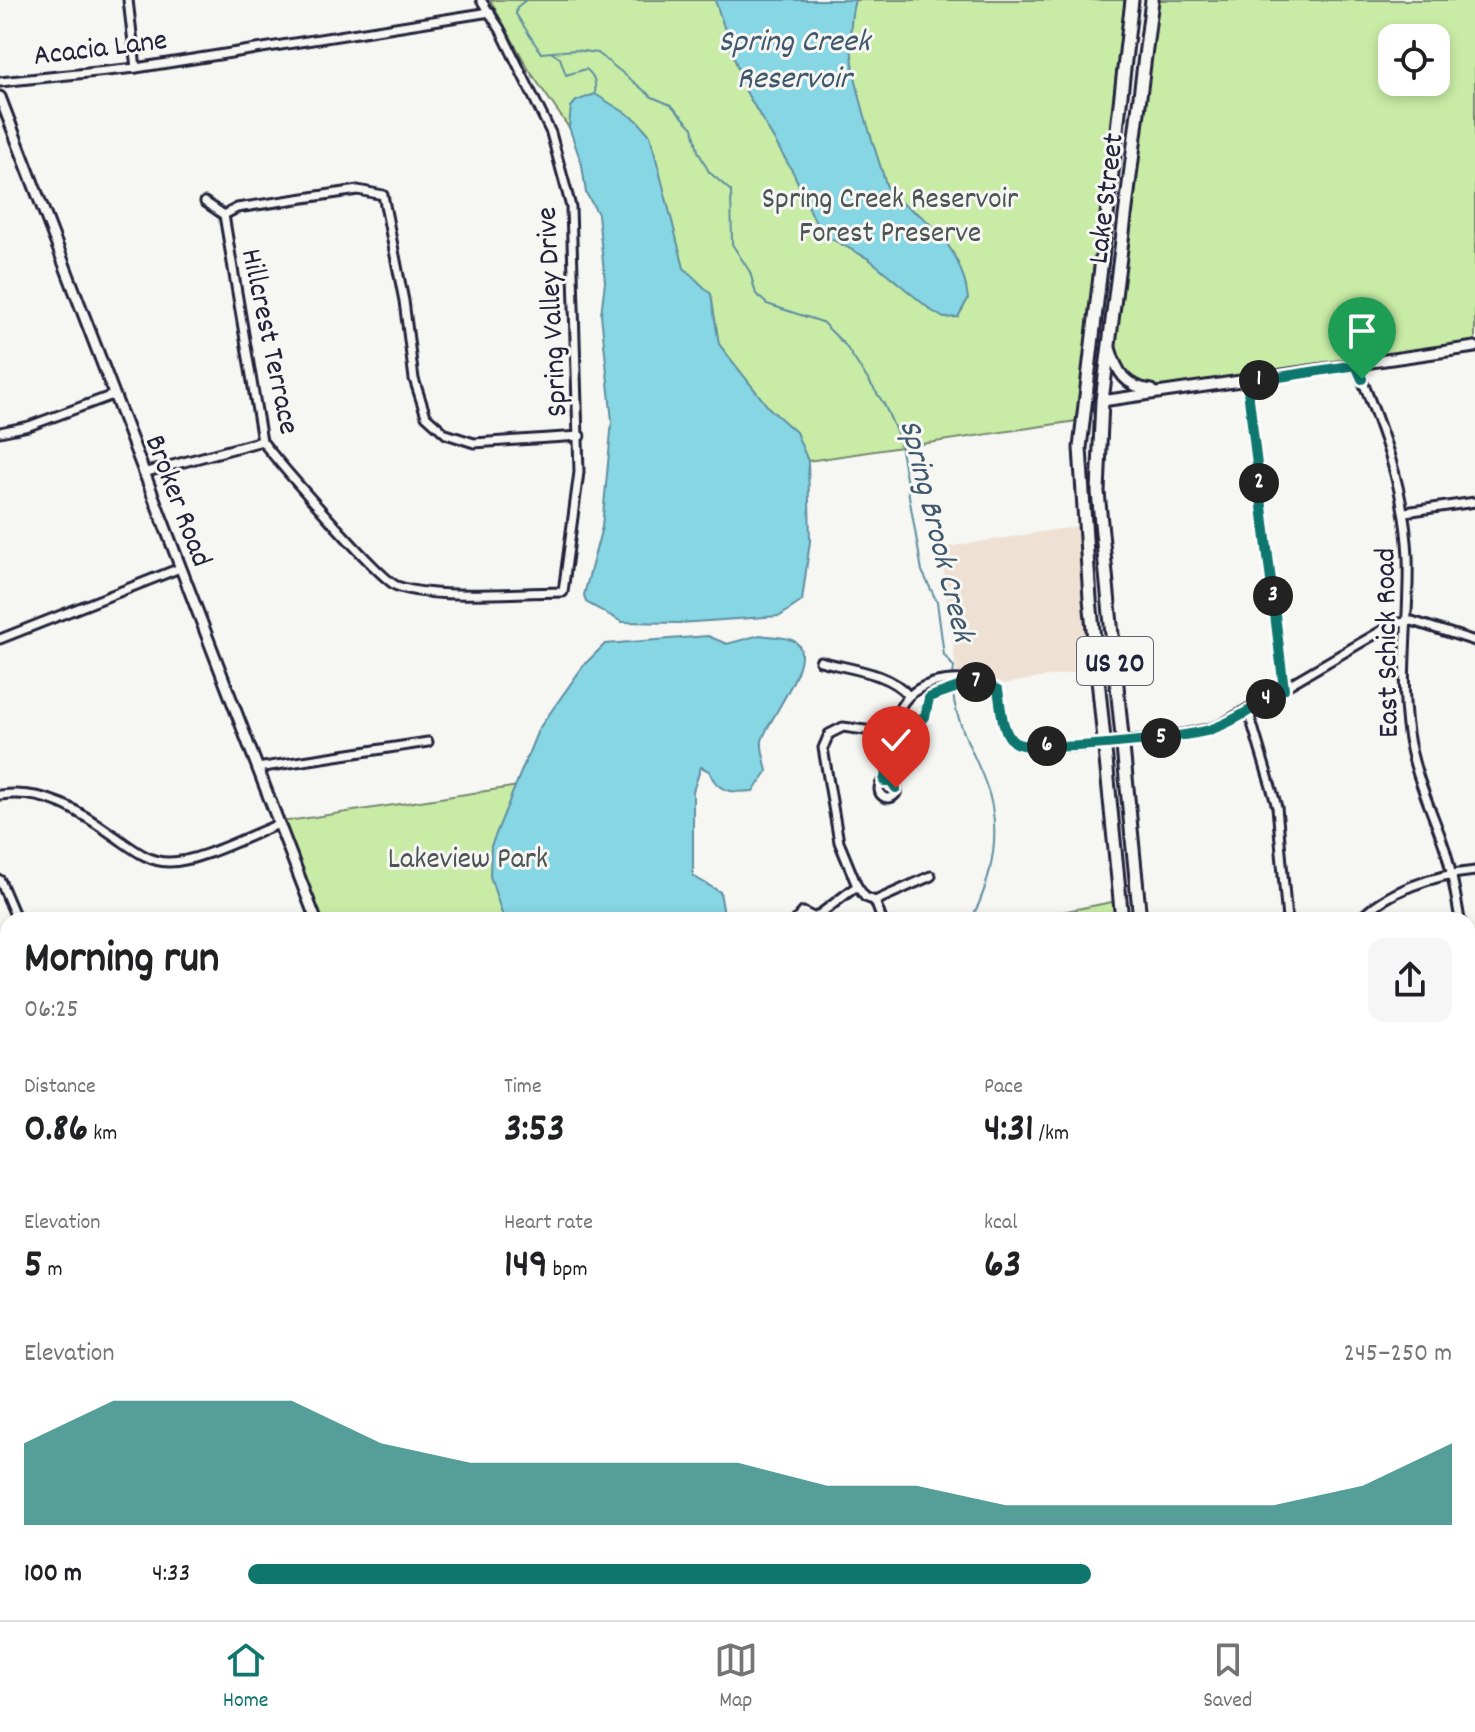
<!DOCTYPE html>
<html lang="en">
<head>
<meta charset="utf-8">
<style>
  :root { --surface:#fff; --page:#f6f6f6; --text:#202124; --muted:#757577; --line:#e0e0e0; --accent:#0f766e }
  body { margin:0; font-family:Dekko,sans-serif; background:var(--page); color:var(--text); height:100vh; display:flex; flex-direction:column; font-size:30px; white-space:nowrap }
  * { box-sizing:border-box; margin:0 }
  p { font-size:26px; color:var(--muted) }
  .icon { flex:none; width:44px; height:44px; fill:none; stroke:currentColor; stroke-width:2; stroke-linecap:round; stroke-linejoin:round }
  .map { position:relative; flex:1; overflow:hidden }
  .panel { position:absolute; left:0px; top:912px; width:1476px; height:708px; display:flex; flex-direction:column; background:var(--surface); border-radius:24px 24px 0 0; box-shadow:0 4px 12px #0003 }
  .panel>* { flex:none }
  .fabs { position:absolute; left:1378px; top:24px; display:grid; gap:16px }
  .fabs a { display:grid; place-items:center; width:72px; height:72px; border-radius:16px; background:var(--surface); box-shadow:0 4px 12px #0003; font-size:40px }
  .pin { position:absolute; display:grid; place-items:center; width:68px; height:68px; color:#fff; margin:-82px -34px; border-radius:50% 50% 50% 0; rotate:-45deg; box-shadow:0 0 8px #0007 }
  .pin .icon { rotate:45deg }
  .km { position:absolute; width:40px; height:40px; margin:-20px; border-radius:50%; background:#222; color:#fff; font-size:22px; line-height:40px; text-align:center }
  .round { display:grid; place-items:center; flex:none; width:84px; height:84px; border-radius:16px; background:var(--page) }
  .overview { display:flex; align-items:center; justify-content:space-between; height:136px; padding:0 24px }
  h1 { font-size:44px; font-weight:700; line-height:60px }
  .metrics { display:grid; grid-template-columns:repeat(3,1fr); gap:12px; height:136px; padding:8px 24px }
  .metrics div { display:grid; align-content:center }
  .metrics b { font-size:40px; font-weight:700 }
  .metrics small { font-size:22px; font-weight:400 }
  .metrics p { font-size:22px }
  .chart { height:224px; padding:16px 24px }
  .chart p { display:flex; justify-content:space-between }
  .chart svg { width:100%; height:144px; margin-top:8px; fill:var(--accent); opacity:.7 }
  ul { padding:0 24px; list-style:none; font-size:26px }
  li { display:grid; grid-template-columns:128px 96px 1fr; align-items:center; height:60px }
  li i { height:20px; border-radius:10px; background:var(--accent) }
  .tabs { display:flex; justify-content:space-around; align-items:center; height:112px; border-top:2px solid var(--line); background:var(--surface); font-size:22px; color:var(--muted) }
  .tabs a { display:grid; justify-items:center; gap:4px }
  .tabs .on { color:var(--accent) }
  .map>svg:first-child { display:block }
  .built { fill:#eee1d4 }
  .green { fill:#c8eca5; stroke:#758770; stroke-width:2; fill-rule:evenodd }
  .water { fill:#87d6e4; stroke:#5f8ea0; stroke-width:2 }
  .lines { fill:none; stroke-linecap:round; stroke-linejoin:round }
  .stream { stroke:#5f8ea0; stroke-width:2 }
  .minor-casing { stroke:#22223b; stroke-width:13 }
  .tertiary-casing { stroke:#22223b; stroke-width:15 }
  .primary-casing { stroke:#22223b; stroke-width:17 }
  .minor { stroke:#f6f6f2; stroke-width:7 }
  .tertiary { stroke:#f6f6f2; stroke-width:9 }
  .primary { stroke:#f6f6f2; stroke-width:11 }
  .route-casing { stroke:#fff; stroke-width:16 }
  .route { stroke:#0f766e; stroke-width:10 }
  .labels { text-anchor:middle; stroke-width:6; stroke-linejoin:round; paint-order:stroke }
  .shield { fill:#f6f6f2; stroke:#626272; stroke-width:2 }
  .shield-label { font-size:28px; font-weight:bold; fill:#22223b }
  .street-label { font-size:30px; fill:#22223b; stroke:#f6f6f2 }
  .park-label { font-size:30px; fill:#4c5456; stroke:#f6f6f2 }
  .water-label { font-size:32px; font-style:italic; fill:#40586e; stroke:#f6f6f2 }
</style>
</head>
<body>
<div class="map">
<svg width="1475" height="1620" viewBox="0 0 1475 1620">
  <rect width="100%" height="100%" fill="#f6f6f2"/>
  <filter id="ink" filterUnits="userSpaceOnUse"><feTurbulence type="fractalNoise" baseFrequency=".0125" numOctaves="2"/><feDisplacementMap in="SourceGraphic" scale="16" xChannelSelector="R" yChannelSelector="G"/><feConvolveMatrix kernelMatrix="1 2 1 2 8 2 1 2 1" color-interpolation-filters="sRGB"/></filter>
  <g filter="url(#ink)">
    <g class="built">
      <polygon points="1080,526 1094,669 986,687 975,685 959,693 941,548"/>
      <polygon points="1475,1286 1475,1418 1468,1419 1468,1287"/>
      <polygon points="1185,1612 1440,1612 1441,1620 1186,1620"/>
    </g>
    <g class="green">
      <polygon points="490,0 1131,0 1083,420 808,461 757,399 529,70"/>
      <path d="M1154,0H1475V344C1388,357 1301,373 1213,382C1190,384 1163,391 1140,384C1123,379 1118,362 1113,346ZM1392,38H1436V82H1392Z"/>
      <polygon points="525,785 546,920 319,920 281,822"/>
      <polygon points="1117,901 1118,920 1040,920 1041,916"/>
      <polygon points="8,1491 8,1612 1166,1612 1166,1620 0,1620 0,1495"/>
    </g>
    <g class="water">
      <path d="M715,0H855C839,54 871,134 887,187C896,202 907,206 921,216C946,234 965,268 968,299L958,317L944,318L932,311L869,259L828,237L818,228L794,174L745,90Z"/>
      <polygon points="595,94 637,120 650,135 684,268 711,294 719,344 769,408 796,432 808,461 810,541 802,601 780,616 679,623 622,622 586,602 584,595 602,527 612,421 601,314 605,282 598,214 586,193 582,165 569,127 571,107 576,101"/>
      <path d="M760,635C770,637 783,636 792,640C823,652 765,723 762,741C761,751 766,763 767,772L753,791C731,793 718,793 709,771L701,767L693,791V876L720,892L725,920H504L490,876L491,846L538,730L584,665L605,644L708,636L727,644Z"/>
      <path d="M8,1566V1612H180L192,1620H8C5,1603 0,1581 8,1566Z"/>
      <polygon points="358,1612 548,1612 544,1620 358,1620"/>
      <polygon points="1213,1612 1254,1612 1254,1620 1214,1620"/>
    </g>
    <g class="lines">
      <g class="stream">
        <polyline points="526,0 517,7 516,14 541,53 575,50 598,53 652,97 671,105 693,128 698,151 709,172 731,191 732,244 750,272 756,294 767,304 822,322 845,345 884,404 899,438 922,571 937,602 944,655 954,667 953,676"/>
        <path d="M552,53L560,58L566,75L586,69C595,76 596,83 595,94"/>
        <path d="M953,694C957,725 974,753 985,782C1003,827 993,879 971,920"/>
        <polyline points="1126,1612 1126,1620"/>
      </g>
      <g class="minor-casing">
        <g id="minor">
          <polyline points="128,0 136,68"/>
          <polyline points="0,82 136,68 490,12"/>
          <polyline points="205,202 224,215"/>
          <path d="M224,215L262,441C279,463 379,579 397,586C435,600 520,592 563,592L579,472L571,207L551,133L500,29L481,0"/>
          <polyline points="224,215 237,208 358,190 383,195 404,301 414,379 426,416 446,434 474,443 580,436"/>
          <path d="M1356,365C1382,428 1405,488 1408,557C1410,616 1399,674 1408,733C1414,775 1432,810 1445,849C1452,872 1456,896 1460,920"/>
          <polyline points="1247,382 1284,689"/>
          <polyline points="0,432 29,426 113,395"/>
          <polyline points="143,473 262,441"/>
          <polyline points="1405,512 1475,502"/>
          <polyline points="0,639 180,568"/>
          <path d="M820,661C848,669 889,672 908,695"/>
          <polyline points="1248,710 1277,807 1287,920"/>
          <polyline points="901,718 910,722 925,717 929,698 973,682"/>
          <polyline points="257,768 428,742"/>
          <circle cx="888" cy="789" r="9"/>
          <path d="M884,781L901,706C920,675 970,674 998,690C1001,704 1001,732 1014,742C1033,757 1194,736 1220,725L1393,624L1412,621L1475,641"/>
          <path d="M0,795C50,788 84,815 123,842C137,852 151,862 168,862C197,863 250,835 279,824"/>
          <polyline points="0,880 17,920"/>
          <polyline points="857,886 865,897 875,901 931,876"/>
          <polyline points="875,901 882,920"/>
          <polyline points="796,920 803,912 813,917"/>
          <polyline points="812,920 857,886 839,842 823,748 829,734 843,727 894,734"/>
          <path d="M1359,920C1387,890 1435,875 1475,871"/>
          <polyline points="1468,961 1475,998"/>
          <polyline points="1468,1053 1475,1052"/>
          <polyline points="0,1099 8,1094"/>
          <polyline points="1468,1204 1475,1203"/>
          <polyline points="1468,1488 1475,1492"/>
          <polyline points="1468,1537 1475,1535"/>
        </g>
      </g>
      <g class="tertiary-casing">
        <g id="tertiary">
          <polyline points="0,97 316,920"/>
          <path d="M1110,348C1117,372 1125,387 1152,390"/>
          <polyline points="1102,401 1475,347"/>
          <polyline points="0,1319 8,1318"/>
          <polyline points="1468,1419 1475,1418"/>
          <polyline points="1468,1430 1475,1429"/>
        </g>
      </g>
      <g class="primary-casing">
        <g id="primary">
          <polyline points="1122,920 1090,599 1080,448 1132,0"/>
          <polyline points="1140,920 1098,492 1102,401 1152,0"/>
          <polyline points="1166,1612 1167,1620"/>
          <polyline points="1182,1612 1183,1620"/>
        </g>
      </g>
      <use href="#minor" class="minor"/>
      <use href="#tertiary" class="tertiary"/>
      <use href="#primary" class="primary"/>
    </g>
  </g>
  <g class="lines" filter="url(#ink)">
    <g class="route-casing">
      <path id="route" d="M896,788L891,781H884L901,718L910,722L925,717L929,698C934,695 974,681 979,681C985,682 992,687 998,690C1001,704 1001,732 1014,742C1030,755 1184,738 1209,730C1235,722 1260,703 1284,689L1247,382L1356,365L1362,379"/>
    </g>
    <use href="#route" class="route"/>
  </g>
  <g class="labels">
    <rect class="shield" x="1077" y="637" width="76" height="48" rx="6"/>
    <g class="shield-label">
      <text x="1115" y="671">US 20</text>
    </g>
    <g class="street-label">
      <text transform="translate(100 46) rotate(-7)" y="10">Acacia Lane</text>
      <text transform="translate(1104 198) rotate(-83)" y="10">Lake Street</text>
      <text transform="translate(550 312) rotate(-93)" y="10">Spring Valley Drive</text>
      <text transform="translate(272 341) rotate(78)" y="10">Hillcrest Terrace</text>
      <text transform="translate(180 500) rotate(69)" y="10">Broker Road</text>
      <text transform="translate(1385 643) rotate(-91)" y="10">East Schick Road</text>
    </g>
    <g class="park-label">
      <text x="890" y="207">Spring Creek Reservoir<tspan x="890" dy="34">Forest Preserve</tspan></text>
      <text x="468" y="867">Lakeview Park</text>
    </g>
    <g class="water-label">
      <text x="794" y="50">Spring Creek<tspan x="794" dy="37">Reservoir</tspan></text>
      <text transform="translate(939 530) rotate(76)" y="11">Spring Brook Creek</text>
    </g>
  </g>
</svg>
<div class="fabs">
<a><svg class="icon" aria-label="locate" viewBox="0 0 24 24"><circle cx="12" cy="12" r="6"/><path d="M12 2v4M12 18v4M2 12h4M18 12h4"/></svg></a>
</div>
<div class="pin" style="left:1362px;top:379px;background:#1e9e55"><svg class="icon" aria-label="arrive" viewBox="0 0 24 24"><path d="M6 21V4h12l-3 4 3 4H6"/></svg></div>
<div class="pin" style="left:896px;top:788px;background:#d93025"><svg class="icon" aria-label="check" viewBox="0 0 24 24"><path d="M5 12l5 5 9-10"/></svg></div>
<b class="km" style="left:1259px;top:380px">1</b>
<b class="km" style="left:1259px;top:483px">2</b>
<b class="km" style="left:1273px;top:596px">3</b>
<b class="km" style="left:1266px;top:699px">4</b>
<b class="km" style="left:1161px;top:738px">5</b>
<b class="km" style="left:1047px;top:746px">6</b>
<b class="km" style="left:976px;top:682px">7</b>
<section class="panel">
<div class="overview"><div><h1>Morning run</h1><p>06:25</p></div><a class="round"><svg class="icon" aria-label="share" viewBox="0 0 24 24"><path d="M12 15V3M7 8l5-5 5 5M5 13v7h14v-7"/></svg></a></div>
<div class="metrics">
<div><p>Distance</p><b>0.86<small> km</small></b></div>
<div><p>Time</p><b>3:53</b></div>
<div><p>Pace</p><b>4:31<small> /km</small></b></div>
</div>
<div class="metrics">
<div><p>Elevation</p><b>5<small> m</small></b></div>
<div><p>Heart rate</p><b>149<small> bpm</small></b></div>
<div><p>kcal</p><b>63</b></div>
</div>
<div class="chart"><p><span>Elevation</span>245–250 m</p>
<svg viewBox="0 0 160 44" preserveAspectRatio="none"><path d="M0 44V19L10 6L20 6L30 6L40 19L50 25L60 25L70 25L80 25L90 32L100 32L110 38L120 38L130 38L140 38L150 32L160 19V44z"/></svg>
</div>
<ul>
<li><b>100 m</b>4:33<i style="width:70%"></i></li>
</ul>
</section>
</div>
<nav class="tabs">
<a class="on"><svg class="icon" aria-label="home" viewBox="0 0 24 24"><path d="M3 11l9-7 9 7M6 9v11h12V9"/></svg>Home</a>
<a><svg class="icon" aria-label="map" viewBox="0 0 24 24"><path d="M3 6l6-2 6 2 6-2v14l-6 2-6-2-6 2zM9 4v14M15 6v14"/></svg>Map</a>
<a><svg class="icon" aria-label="saved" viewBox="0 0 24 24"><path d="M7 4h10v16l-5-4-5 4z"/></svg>Saved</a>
</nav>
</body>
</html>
